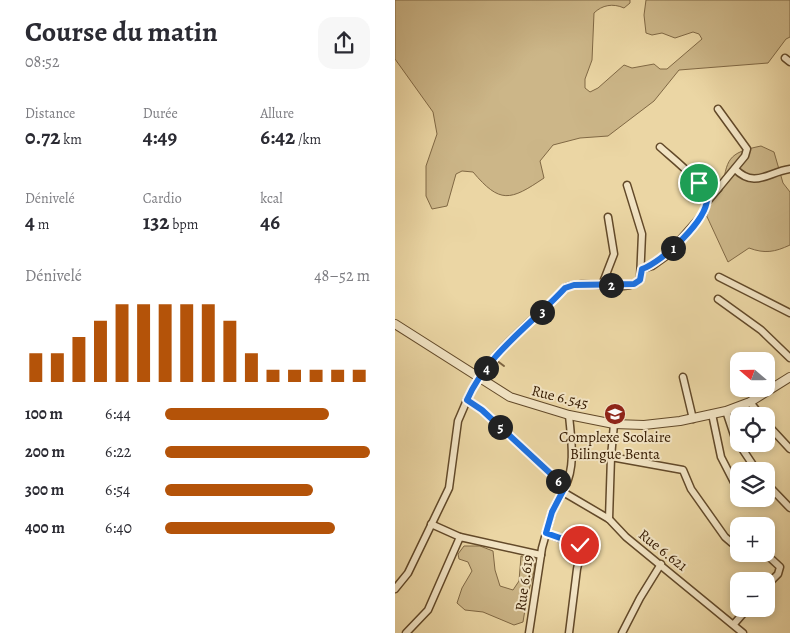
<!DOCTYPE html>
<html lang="fr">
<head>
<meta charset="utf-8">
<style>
  :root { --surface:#fff; --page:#f7f7f7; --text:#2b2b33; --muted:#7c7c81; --accent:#b45309 }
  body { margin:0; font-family:Alegreya,serif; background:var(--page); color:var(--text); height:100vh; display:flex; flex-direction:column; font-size:19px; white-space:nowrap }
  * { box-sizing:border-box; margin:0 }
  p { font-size:16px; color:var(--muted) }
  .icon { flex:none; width:28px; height:28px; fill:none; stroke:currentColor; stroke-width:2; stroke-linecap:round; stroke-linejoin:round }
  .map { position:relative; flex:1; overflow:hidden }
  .drawer { display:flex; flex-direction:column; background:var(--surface); width:395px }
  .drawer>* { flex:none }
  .needle { width:32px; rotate:290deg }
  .fabs { position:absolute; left:335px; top:352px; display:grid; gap:10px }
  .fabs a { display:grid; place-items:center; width:45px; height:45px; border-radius:10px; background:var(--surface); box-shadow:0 2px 8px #0003; font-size:25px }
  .pin { position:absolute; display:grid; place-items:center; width:42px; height:42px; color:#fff; margin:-21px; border:2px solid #fff; border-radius:50%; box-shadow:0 1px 5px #0007 }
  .km { position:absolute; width:25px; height:25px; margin:-12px; border-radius:50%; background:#222; color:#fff; font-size:14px; line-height:25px; text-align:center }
  .round { display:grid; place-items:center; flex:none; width:52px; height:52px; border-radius:15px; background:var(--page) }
  .overview { display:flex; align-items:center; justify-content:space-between; height:85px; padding:0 25px }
  h1 { font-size:28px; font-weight:700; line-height:38px }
  .metrics { display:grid; grid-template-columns:repeat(3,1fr); gap:8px; height:85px; padding:5px 25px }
  .metrics div { display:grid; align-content:center }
  .metrics b { font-size:21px; font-weight:700 }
  .metrics small { font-size:14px; font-weight:400 }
  .metrics p { font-size:14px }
  .chart { height:140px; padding:10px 25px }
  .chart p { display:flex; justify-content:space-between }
  .chart svg { width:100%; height:90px; margin-top:5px; stroke:var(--accent); stroke-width:6 }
  ul { padding:0 25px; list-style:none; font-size:16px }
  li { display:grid; grid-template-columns:80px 60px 1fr; align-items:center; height:38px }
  li i { height:12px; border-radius:6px; background:var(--accent) }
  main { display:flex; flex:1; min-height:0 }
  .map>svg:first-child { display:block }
  .green { fill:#ccb688; stroke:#806844 }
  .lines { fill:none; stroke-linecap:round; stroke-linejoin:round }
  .stream { stroke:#7d6441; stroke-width:2 }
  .minor-casing { stroke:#624929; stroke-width:9 }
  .tertiary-casing { stroke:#624929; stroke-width:10 }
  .minor { stroke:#f2e4c4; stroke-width:6 }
  .tertiary { stroke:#f2e4c4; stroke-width:8 }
  .route-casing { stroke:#fff; stroke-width:10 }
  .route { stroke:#1a73e8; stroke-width:6 }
  .labels { text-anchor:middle; stroke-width:4; stroke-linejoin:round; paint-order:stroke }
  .street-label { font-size:15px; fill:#351a00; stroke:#f2e4c4 }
  .poi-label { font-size:15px; fill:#351a00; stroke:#f2e4c4 }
</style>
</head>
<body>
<main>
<section class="drawer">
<div class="overview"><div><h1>Course du matin</h1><p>08:52</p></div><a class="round"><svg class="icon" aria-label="share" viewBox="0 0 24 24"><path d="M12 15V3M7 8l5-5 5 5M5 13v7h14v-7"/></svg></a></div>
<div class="metrics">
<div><p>Distance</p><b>0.72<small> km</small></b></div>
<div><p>Durée</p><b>4:49</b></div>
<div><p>Allure</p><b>6:42<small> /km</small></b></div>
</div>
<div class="metrics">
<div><p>Dénivelé</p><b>4<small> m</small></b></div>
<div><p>Cardio</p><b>132<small> bpm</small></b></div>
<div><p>kcal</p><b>46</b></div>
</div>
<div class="chart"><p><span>Dénivelé</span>48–52 m</p>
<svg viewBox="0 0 160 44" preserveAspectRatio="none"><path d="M5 44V30M15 44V30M25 44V22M35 44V14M45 44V6M55 44V6M65 44V6M75 44V6M85 44V6M95 44V14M105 44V30M115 44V38M125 44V38M135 44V38M145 44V38M155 44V38"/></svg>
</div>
<ul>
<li><b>100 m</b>6:44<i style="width:80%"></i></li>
<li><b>200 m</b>6:22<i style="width:100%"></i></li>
<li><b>300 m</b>6:54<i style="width:72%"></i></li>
<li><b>400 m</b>6:40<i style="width:83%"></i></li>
</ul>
</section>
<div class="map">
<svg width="395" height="633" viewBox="0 0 395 633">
  <rect width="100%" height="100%" fill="#ebd6a4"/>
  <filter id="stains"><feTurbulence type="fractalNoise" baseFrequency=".004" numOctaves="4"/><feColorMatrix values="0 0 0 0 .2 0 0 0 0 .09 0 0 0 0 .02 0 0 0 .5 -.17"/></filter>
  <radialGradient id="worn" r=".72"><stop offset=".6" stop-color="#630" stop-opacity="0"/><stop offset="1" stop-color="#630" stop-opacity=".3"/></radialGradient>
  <g class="green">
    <path d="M0,0H235V3L229,8C218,3 207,5 199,13L197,60L190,79V88L195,92L203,88L229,65L237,68L259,64L265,69H272L307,39L304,34L298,32L280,38L267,33L257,35L251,33L249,15L251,0H395V37L391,39L373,63L284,70L259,101L213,136L185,138L158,145L145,161L149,178C115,201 105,204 78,172L67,171L61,174L52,206L37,209L31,196V166L42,134L38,112L0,59Z"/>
    <path d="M366,146L379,152L388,183L395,192V245C380,252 370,254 354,248L333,262L302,195L319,198L327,191C332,159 332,153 366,146Z"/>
    <polygon points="69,546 85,546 98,551 100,570 105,586 118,590 124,581 126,556 139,563 140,568 132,597 128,622 119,625 88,612 70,610 62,603 67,588 77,571 73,562 64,559 63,554"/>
  </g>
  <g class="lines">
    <polyline class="stream" points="101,360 109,366"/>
    <g class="minor-casing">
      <g id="minor">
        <polyline points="390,58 395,62"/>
        <path d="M265,147C278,159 312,184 312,202"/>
        <path d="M340,169C360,189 373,172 395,169"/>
        <polyline points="247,269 257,266 271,256 308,214 312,202 350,156 352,149 323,109"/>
        <polyline points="324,277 395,313"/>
        <polyline points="207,285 219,254 213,217"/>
        <polyline points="323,299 366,330 395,358"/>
        <polyline points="288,377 298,419"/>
        <polyline points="355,402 366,416"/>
        <polyline points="331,411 340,438 362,471"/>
        <polyline points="317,414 326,457 344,492"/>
        <polyline points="371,423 395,449"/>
        <polyline points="216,457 288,470 296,489 330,537 337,543 344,542"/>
        <polyline points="371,483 395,508"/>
        <path d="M170,487C181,465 176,439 174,415"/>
        <polyline points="168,492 214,519 231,537 348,633"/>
        <polyline points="214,519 216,457 219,424"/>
        <polyline points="36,524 65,537"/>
        <polyline points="151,533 187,547 182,569 174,633"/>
        <polyline points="371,554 385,567 383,574 371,586"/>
        <polyline points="0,589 13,573 54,488 63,421 72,400"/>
        <polyline points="339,624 352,609"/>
        <polyline points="11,633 33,610 65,537 146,555"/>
        <path d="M134,633L147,548L157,512L170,487L87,410L72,400C91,354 137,323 170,288C189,277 230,295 245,280L247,234L232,185"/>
        <polyline points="227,633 245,598 266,564"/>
      </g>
    </g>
    <g class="tertiary-casing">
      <polyline id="tertiary" points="0,324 115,397 174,415 219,424 249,425 285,421 331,411 355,402 395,377"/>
    </g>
    <use href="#minor" class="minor"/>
    <use href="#tertiary" class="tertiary"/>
  </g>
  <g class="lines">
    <g class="route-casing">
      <path id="route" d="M185,545L151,533L157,512L170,487L87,410L72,400C92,354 137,324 170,288L179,285L239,284L245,280L247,269C267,262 313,220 312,198L304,183"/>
    </g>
    <use href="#route" class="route"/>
  </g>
  <defs>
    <g id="school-disc" transform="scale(1.125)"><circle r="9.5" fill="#8f2418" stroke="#f2e4c4"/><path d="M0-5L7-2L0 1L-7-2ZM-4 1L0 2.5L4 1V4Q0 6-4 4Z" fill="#fff"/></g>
  </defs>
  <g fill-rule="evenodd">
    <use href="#school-disc" x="220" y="414"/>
  </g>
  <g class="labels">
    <g class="street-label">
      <text transform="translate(165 397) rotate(14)" y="5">Rue 6.545</text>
      <text transform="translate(268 550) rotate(38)" y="5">Rue 6.621</text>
      <text transform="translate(129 583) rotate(-82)" y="5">Rue 6.619</text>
    </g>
    <g class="poi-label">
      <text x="220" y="442">Complexe Scolaire<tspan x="220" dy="17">Bilingue Benta</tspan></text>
    </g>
  </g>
  <rect width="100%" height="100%" filter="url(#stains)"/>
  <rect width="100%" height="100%" fill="url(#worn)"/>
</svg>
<div class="fabs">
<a><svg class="needle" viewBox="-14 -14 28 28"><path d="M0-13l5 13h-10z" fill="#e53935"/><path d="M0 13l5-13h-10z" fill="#7c7c81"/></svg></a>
<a><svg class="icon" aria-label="locate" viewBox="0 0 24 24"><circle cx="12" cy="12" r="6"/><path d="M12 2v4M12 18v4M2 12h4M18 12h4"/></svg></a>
<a><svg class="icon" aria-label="layers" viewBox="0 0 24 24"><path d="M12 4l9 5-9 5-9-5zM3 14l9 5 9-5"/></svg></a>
<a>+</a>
<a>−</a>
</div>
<div class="pin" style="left:304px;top:183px;background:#1e9e55"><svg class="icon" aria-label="arrive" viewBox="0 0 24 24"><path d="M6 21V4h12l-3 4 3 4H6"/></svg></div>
<div class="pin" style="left:185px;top:545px;background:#d93025"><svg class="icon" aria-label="check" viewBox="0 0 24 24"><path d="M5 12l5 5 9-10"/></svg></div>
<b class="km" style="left:278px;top:248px">1</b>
<b class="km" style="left:216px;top:285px">2</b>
<b class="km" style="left:147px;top:312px">3</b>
<b class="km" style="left:91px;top:368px">4</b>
<b class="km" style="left:105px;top:427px">5</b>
<b class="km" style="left:163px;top:481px">6</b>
</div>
</main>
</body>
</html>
